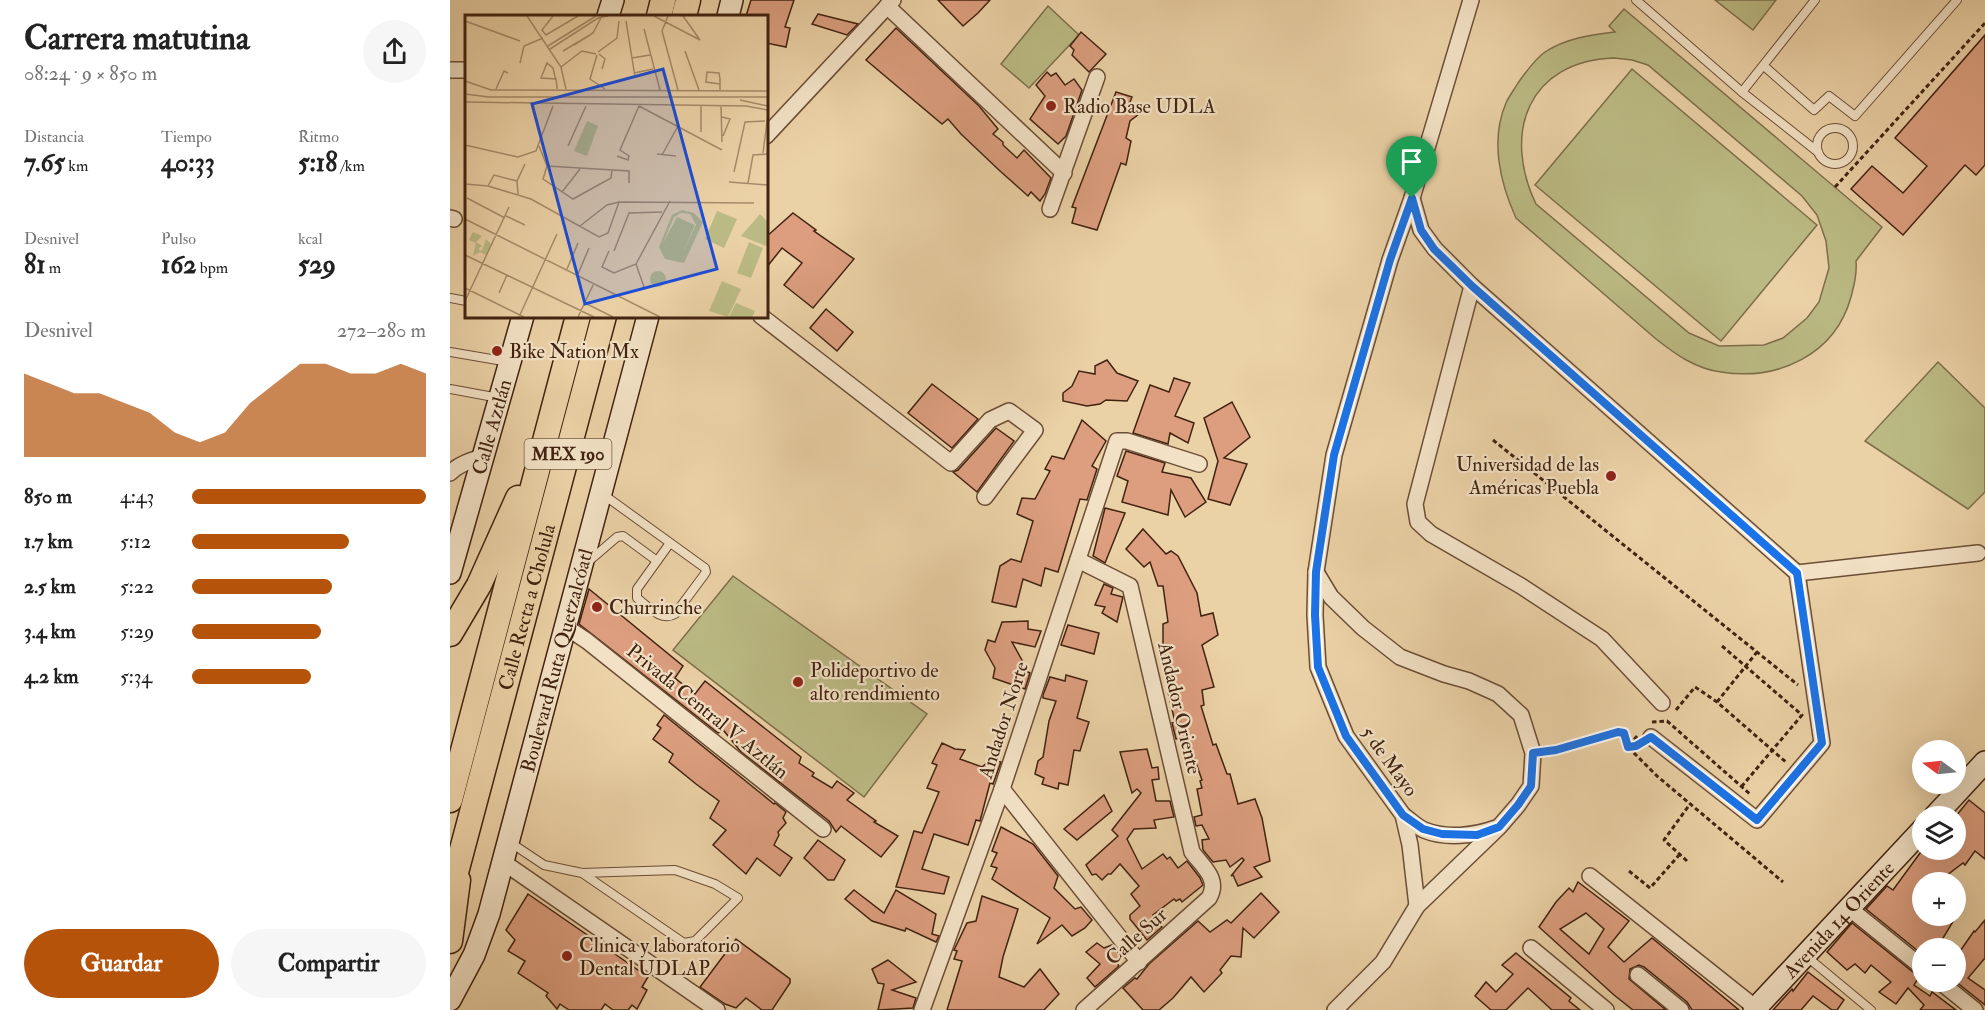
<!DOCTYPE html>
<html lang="es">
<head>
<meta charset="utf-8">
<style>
  :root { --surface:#fff; --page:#f6f6f6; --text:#222; --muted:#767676; --accent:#b45309 }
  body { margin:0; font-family:"IM FELL Double Pica",serif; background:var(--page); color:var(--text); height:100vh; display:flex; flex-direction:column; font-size:22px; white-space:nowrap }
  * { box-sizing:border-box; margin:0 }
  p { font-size:20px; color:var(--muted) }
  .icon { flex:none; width:33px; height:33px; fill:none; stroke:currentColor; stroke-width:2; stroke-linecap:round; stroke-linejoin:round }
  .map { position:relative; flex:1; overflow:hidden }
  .details { display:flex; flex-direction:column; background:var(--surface); width:450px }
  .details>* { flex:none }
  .needle { width:39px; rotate:285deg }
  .controls { position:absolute; left:1462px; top:740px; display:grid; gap:12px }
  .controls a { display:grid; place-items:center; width:54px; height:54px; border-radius:50%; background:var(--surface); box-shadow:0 6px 24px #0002; font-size:30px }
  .pin { position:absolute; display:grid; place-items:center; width:51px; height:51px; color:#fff; margin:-62px -26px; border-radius:50% 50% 50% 0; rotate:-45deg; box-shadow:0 0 6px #0007 }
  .pin .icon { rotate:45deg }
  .round { display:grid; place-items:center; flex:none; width:63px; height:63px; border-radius:32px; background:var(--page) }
  .headline { display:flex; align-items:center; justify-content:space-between; height:102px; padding:0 24px }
  h1 { font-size:33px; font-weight:800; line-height:45px }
  .metrics { display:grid; grid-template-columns:repeat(3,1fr); gap:9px; height:102px; padding:6px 24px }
  .metrics div { display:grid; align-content:center }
  .metrics b { font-size:26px; font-weight:800 }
  .metrics small { font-size:16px; font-weight:400 }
  .metrics p { font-size:16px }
  .chart { height:168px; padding:12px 24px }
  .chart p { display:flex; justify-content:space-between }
  .chart svg { width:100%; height:108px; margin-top:6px; fill:var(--accent); opacity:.7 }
  .action { display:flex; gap:12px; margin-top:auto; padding:12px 24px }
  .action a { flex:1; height:69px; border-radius:36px; background:var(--accent); color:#fff; font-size:24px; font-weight:800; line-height:69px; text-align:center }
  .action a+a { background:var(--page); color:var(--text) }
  ul { padding:0 24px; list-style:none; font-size:20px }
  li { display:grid; grid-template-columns:96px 72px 1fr; align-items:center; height:45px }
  li i { height:15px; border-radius:8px; background:var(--accent) }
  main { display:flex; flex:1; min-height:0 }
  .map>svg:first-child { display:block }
  .green { fill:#bbba84; stroke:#7e6e4a; stroke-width:1.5; fill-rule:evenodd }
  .building { fill:#dc9e7f; stroke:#422310; stroke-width:1.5; fill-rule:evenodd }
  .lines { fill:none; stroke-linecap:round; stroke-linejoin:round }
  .service-casing { stroke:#6c4e36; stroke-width:10 }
  .minor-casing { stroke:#6c4e36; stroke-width:18 }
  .secondary-casing { stroke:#422310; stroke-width:24 }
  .primary-casing { stroke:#422310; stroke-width:27 }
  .path { stroke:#422310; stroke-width:3; stroke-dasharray:4.5 3; stroke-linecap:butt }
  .service { stroke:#f2e1c5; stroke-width:8 }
  .minor { stroke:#f2e1c5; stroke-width:15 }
  .secondary { stroke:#f2e1c5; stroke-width:21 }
  .primary { stroke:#ebd1a6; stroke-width:24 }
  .route-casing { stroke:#fff; stroke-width:12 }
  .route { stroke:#1a73e8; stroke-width:8 }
  .poi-dot { fill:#8f2418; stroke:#f2e1c5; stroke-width:2 }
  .labels { text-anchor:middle; stroke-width:4.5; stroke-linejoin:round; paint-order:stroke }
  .shield { fill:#f2e1c5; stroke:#775c46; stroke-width:1.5 }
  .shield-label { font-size:18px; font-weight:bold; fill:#422310 }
  .poi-label { font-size:20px; fill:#422310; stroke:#f2e1c5; text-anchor:start }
  .street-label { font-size:20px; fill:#422310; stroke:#f2e1c5 }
  .inset-road { fill:none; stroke:#a78b6a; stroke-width:1.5 }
  .view { fill:#1d4ed8; fill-opacity:0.15; stroke:#1d4ed8; stroke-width:3 }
  .inset-edge { fill:none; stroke:#422310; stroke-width:3 }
</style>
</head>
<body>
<main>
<section class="details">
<div class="headline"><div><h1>Carrera matutina</h1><p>08:24 · 9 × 850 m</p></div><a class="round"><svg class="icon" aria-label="share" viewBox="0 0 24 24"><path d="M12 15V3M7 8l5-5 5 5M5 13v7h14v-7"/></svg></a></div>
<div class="metrics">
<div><p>Distancia</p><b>7.65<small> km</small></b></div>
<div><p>Tiempo</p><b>40:33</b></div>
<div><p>Ritmo</p><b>5:18<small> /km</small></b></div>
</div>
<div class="metrics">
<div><p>Desnivel</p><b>81<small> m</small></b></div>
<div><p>Pulso</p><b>162<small> bpm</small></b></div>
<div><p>kcal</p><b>529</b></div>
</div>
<div class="chart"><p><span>Desnivel</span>272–280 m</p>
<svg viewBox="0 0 160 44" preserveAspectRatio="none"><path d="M0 44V10L10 14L20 18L30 18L40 22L50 26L60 34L70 38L80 34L90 22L100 14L110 6L120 6L130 10L140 10L150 6L160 10V44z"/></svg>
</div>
<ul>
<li><b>850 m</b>4:43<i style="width:100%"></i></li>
<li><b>1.7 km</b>5:12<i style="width:67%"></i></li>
<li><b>2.5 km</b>5:22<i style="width:60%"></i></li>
<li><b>3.4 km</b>5:29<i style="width:55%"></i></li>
<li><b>4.2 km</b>5:34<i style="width:51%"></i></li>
</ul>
<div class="action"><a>Guardar</a><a>Compartir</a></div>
</section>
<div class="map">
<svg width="1535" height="1010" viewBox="0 0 1535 1010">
  <rect width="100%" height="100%" fill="#ebd1a6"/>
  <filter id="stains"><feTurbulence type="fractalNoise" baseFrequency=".00333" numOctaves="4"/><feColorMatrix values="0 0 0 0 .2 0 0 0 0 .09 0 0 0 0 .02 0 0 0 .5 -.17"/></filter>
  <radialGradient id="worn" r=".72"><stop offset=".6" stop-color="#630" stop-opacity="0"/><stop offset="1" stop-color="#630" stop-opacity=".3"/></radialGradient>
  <g class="green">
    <polygon points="1265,0 1326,0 1303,30"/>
    <polygon points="598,6 629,35 579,88 551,64"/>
    <path d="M1174,9L1432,227L1406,261C1407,275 1404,285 1401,297C1385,355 1328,381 1271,372C1246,369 1225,354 1206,339L1066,218C1050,183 1040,140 1056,103C1059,96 1064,90 1068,83C1075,73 1085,59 1095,52C1116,38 1141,35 1165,32L1159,26ZM1164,58L1182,60L1198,65L1352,196L1367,215L1376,241L1379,268L1369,302L1357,318L1333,338L1314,345L1269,346L1239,333L1086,204C1052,133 1078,61 1164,58Z"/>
    <polygon points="1182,69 1367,225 1271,341 1085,185"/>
    <polygon points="1488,362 1535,408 1535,492 1518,509 1415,441"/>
    <polygon points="283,576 477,714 414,797 223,650"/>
  </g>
  <g class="building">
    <polygon points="301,0 344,0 335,27 340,28 336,47 316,43 316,16 296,16"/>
    <polygon points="488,0 540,0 528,13 513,26"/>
    <polygon points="368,14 408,24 397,35 362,24"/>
    <polygon points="446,28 529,106 548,129 543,134 553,142 553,145 567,158 574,150 601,178 595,194 590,201 581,192 578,196 550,171 511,134 498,119 492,124 416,60"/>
    <polygon points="631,32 656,54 639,72 622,55 624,50 620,46"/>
    <polygon points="1535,35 1535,165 1526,175 1515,165 1453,235 1401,189 1422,166 1453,193 1477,166 1445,138"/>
    <polygon points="597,72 601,76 606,73 615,85 624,79 632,90 616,136 608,144 580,119 595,96 586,85"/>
    <polygon points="666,92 682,97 677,110 689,114 680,121 676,138 681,141 676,165 671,163 647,230 622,223 626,208 622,207"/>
    <polygon points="343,213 366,230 364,231 404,259 363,308 334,285 352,263 332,248 316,268 316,237"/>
    <polygon points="376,309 403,332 387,351 360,328"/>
    <polygon points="657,360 667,373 688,381 677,401 656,400 650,404 637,406 613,401 613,393 622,386 629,371 645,374 645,366"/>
    <polygon points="724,378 740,383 725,416 744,423 738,443 720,433 718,444 683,433 700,385 719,392"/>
    <polygon points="482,384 528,419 502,448 458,413"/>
    <polygon points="782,402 800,437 774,458 797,464 780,505 758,499 768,461 754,418"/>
    <polygon points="632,420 656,441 642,466 647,469 637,500 630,499 608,572 595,568 591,586 573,579 566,607 542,602 550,566 561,559 571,562 583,521 567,514 572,498 585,499 600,471 595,469 602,456 614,459"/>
    <polygon points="546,428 564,441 527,492 503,472 508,470"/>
    <polygon points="676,451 715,463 712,472 741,478 756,502 735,517 721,490 718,515 672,502 678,481 667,476"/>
    <polygon points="655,508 675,513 655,563 643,556"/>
    <polygon points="693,529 716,554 721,551 728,556 747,593 751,616 763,613 768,635 752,645 764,687 752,690 754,705 751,706 763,745 766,744 777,774 780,774 788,804 805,799 812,818 820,861 804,867 812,877 788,886 783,875 781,876 794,860 792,858 780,867 776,860 763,862 753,850 752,840 759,839 752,825 746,826 744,817 752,815 747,789 752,788 750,781 752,780 741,749 737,750 734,738 726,739 722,723 725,722 718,692 719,691 718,663 713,648 713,624 718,622 713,586 708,586 700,562 694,567 676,549"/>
    <polygon points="654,584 663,588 661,594 673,597 667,622 652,613 655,607 645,605"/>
    <polygon points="139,589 233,666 225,678 245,694 255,681 351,757 349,763 364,773 362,776 382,788 387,781 404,793 397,800 426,821 424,822 448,836 431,857 391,826 386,832 379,821 291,752 274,731 268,733 129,624"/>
    <polygon points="578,621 578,629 591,631 585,647 562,642 573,662 569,668 580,673 575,689 543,678 545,668 535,650 538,640 545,642 552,622"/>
    <polygon points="618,625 649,633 644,654 611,645"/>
    <polygon points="616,675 637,681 627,718 639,722 630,751 624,750 618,785 609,783 608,789 592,784 594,778 585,774 588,761 593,757 599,721 606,701 593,698 593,695 600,677 615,681"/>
    <polygon points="214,715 324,804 325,803 336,812 333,818 336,823 328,832 329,835 324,845 342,858 330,876 307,858 296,874 263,845 276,830 260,818 269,801 246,784 219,762 223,754 203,739 211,728 207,725"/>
    <polygon points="492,743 505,749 515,750 510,759 532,767 540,760 551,762 543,784 540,783 530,821 526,820 518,845 484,834 472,869 499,877 494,894 446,887 464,831 472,833 489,792 477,788 487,765 482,763"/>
    <polygon points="697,749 702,768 708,767 709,779 702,780 706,801 720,801 724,817 704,820 706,828 684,829 677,839 692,869 713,854 717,859 720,857 728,868 737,861 750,878 753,885 732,902 730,899 726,901 724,899 703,915 712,927 697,940 680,919 680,915 690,906 681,894 689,886 670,864 661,874 658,874 652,880 646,874 642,875 636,865 668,836 662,830 691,793 687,789 682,793 670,752"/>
    <polygon points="654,795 662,811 627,840 614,829"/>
    <polygon points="1519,800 1535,813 1535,859 1525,851 1515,865 1513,863 1488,882 1473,882 1473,915 1507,915 1487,948 1473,948 1473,955 1416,909 1437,886 1443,890 1473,849 1506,849 1506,816"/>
    <polygon points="551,827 583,844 608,876 604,888 625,909 631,907 642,920 635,928 622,936 612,925 587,944 600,918 542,879 547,868 541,866 547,853 542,851"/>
    <polygon points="368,840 395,860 384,880 378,880 354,858"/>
    <path d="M1128,882L1179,921L1158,947L1174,962L1202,938L1289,1010H1242L1237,1002L1194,967L1189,965L1180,969L1179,979L1216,1010H1183L1164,995L1089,927L1106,902L1119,888L1123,892ZM1136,913L1154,929L1139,954L1110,929Z"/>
    <polygon points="404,890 434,913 446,890 486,914 482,934 489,936 486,942 456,928 455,931 422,921 395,899"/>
    <polygon points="811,893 829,912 804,938 793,928 791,957 781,956 770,970 772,973 754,992 741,977 723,998 709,1010 693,1010 673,988 685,978 687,979 699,964 748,921 760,932 777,920 781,923"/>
    <polygon points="78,894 198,977 192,987 197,990 187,1009 182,1005 178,1010 163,1010 155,1004 151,1010 119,1010 110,1004 107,1009 96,996 98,993 68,973 75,961 58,951 65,940 56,930"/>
    <polygon points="532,896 568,909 553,957 549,977 574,987 590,969 609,994 594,1010 497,1010 512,961 504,959 507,951 504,950 517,923 526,921"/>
    <polygon points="1535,920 1535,958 1518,978 1535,990 1535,1005 1505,981 1506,957 1524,931 1525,932"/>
    <polygon points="1402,923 1469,977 1464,985 1480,996 1482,992 1506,1010 1470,1010 1474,1005 1458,988 1446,1004 1429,992 1441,982 1421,965 1415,973 1405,964 1397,970 1377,952"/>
    <polygon points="286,939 340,979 340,983 322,1010 312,1010 296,998 286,1008 275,1004 250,987"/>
    <polygon points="647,943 654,948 662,945 672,957 667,963 669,966 645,987 637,978 650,964 636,952"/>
    <polygon points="1066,953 1121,998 1119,1001 1130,1010 1102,1010 1078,988 1056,1010 1041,1010 1025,996 1036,982 1046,992 1063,974 1052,965"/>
    <polygon points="438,960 466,982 442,990 466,998 463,1008 428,1010 434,984 428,983 422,969"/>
    <polygon points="1358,972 1394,1000 1387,1010 1382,1010 1363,996 1351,1010 1323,1010 1342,989 1343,991"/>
  </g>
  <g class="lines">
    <g class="service-casing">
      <g id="service">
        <polyline points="1186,0 1292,92 1365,0"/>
        <polyline points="1314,66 1364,110 1379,96 1405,116 1507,0"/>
        <polyline points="1292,92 1368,152"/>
        <circle cx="1385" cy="146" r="18"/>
        <polyline points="0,298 16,301"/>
        <polyline points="0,352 59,362"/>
        <polyline points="0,389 49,398"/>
        <path d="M154,495L255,568L256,572L254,575L225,614C211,622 199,607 187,598V589L220,543"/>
        <polyline points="139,561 167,537 173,536 207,561"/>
        <polyline points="61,843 94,865 132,873 225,870 265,884 288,898 245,941 234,943 132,873"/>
        <polyline points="1356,956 1421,1010"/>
      </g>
    </g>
    <g class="minor-casing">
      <g id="minor">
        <polyline points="437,6 614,173"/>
        <polyline points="0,70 16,70"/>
        <polyline points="316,136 443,0"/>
        <polyline points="962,198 971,230 985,249 1022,286 1347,573 1372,743 1307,820 1201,737"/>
        <polyline points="600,209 647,77"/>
        <polyline points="0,218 4,219"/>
        <polyline points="1022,286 965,504 968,522 981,534 1071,586 1152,639 1212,703"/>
        <polyline points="311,316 501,463 540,420 559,411 585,430 535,497"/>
        <path d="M0,473C8,465 22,459 33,458"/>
        <path d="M628,560L680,586L742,852C753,867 770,879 759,898L634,1010"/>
        <polyline points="866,572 881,597 913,628 950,657 994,674 1019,681 1048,694 1071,715 1083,753 1081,786 1068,805 1049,827 967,906 933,962 885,1010"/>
        <polyline points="1347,573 1528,553"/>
        <polyline points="116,627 137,641 373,829"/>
        <polyline points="552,789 689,962"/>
        <path d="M953,815C960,820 967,827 974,830C996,839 1024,836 1046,828"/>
        <polyline points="53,862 267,1010"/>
        <polyline points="1140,876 1306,1008"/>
        <polyline points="967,906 960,845 953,815 896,736 868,667 865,615 866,572 884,455 940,260 962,198 1021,0"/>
        <polyline points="1399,908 1473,968"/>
        <polyline points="1081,948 1156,1010"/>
        <polyline points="1188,975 1231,1010"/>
        <polyline points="1489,981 1525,1010"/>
        <polyline points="472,1010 552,789 667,441 677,441 749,464"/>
      </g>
    </g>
    <g class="secondary-casing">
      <g id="secondary">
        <polyline points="158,16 163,0"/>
        <polyline points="278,16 282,0"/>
        <path id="s1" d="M0,573L73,316"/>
        <polyline points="1485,816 1535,762"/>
        <path id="s2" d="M0,1000L24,955L39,914L198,316"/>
        <path id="s3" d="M1304,1010L1473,829"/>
      </g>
    </g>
    <g class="primary-casing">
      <g id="primary">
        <polyline points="209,16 213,0"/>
        <polyline points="234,16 238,0"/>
        <polyline points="0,634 29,585 68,498"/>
        <polyline points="0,800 128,316"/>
        <path id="s4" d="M0,895L154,316"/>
        <polyline points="0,941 8,880"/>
      </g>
    </g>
    <g class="path">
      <polyline points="1385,187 1535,23"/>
      <polyline points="1043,440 1348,685"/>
      <polyline points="1272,646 1352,715 1292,786"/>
      <polyline points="1267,702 1307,652"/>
      <polyline points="1226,710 1245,687 1267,702 1337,763"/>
      <polyline points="1202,722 1217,721 1300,794"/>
      <polyline points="1187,736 1178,747 1207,776 1333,882"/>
      <polyline points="1097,751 1168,732 1174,733 1178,747 1190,743"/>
      <polyline points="1237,861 1214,840 1240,804"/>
      <polyline points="1179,871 1200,888 1230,854"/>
    </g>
    <use href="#service" class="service"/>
    <use href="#minor" class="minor"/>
    <use href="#secondary" class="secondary"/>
    <use href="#primary" class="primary"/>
  </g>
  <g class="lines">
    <g class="route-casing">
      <polygon id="route" points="962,198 971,230 984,249 1022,286 1347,573 1372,743 1307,820 1201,737 1186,746 1178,747 1174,733 1168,732 1106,750 1083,753 1081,786 1068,805 1049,827 1027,835 992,834 973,829 953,815 896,736 868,667 865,615 866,572 884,455 940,260"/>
    </g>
    <use href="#route" class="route"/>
  </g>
  <g class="poi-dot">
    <circle cx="601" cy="106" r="6"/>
    <circle cx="47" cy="351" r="6"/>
    <circle cx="1161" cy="476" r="6"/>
    <circle cx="147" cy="607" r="6"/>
    <circle cx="348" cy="682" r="6"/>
    <circle cx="117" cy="956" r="6"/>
  </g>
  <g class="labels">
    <rect class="shield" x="74.5" y="439" width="87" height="30" rx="4.5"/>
    <g class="shield-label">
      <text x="118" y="460">MEX 190</text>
    </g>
    <g class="poi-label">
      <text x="613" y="113">Radio Base UDLA</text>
      <text x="59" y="358">Bike Nation Mx</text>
      <text x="1149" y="471" text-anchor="end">Universidad de las<tspan x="1149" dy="23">Américas Puebla</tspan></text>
      <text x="159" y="614">Churrinche</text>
      <text x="360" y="677">Polideportivo de<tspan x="360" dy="23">alto rendimiento</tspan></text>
      <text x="129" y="952">Clinica y laboratorio<tspan x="129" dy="23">Dental UDLAP</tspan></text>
    </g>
    <g class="street-label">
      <text dy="7" stroke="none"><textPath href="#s1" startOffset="152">Calle Aztlán</textPath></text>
      <text dy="7" stroke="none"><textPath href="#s4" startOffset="298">Calle Recta a Cholula</textPath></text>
      <text dy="7" stroke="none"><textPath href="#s2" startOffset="357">Boulevard Ruta Quetzalcóatl</textPath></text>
      <text transform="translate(730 708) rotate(77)" y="7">Andador Oriente</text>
      <text transform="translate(258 711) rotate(39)" y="7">Privada Central V. Aztlán</text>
      <text transform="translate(553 720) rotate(-72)" y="7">Andador Norte</text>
      <text transform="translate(940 761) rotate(54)" y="7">5 de Mayo</text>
      <text dy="7" stroke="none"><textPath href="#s3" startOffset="124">Avenida 14 Oriente</textPath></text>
      <text transform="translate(686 936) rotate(-42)" y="7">Calle Sur</text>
    </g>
  </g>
  <g transform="translate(15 15)">
    <rect width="303" height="303" fill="#ebd1a6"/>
    <path d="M122,106L133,111L122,141L109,136ZM217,195L229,198L238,207L219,248L200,244L194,232L207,200ZM216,198L225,199L231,210L217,239L230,210L212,202L197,230L209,202ZM252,196L272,204L259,233L240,224ZM295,199L303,207V232L276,221ZM8,217L17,221L11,227L17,231L13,234L17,236L21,224L26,229L21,240L15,237L8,241L11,228L4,225ZM284,227L298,233L286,263L272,258ZM185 264a8 8 0 1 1 16 0a8 8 0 1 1-16 0ZM257,266L276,274L263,302L244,296ZM271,288L290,296L287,302H264Z" fill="#bbba84" fill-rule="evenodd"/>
    <path class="inset-road" d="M62,1L96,52L101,74M88,1L77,15L81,20L113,1M189,1L235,25L218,1M203,1L197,16L213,75M0,6L55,26M161,6L170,62M179,14L195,75M109,30L128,18L137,1M83,31L131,1M85,34L133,3L143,1M98,36L125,20M220,36L234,75M133,37L152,23L154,6M134,39L140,44L137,54M132,40L125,64L140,74M167,43L185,40M55,48L59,31L78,23M96,52L117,36L131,39M169,58L188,54M91,64L76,63L82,48L88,53L90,62L91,64L92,72V74M0,66L26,75L303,76M31,74L39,56L43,58M255,75V64L254,58L242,57L241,67L255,69M0,79L24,82H303M275,85L303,91M0,87L281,91L303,95M174,91L257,135M236,91V117M256,91L257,127M257,102L265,104L258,121M0,130L53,142L71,136L88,91M74,131L82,151L78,164L108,184L146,163L147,155M103,131L121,91M298,138L303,99M192,139L211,141M197,140L213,111M152,141L163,145L164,141L155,135L174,91M82,151L164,156V168M269,157L280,107L300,106M264,167L303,170M283,168L288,140L303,139M0,169L23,171L66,184L134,222L143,218L154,187M23,171L29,160L52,166M97,177L115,154M53,179L52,166L60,149M2,183L40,203M41,201L60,210M0,204L195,302M115,211L142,190L154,187L289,188M144,236L137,252L149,258L171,249L205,186M149,236L164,198L197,197M0,240L129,302M171,249L179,272M102,254L113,228M113,259L124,233M0,273L59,302M34,278L42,260M0,286L44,192M120,288L148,302M54,302L92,219M113,302L129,268"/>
    <path class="view" d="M198,54L252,254L120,289L67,89Z"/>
    <rect width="303" height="303" class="inset-edge"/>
  </g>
  <rect width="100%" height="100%" filter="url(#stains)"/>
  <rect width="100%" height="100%" fill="url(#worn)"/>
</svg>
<div class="controls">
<a><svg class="needle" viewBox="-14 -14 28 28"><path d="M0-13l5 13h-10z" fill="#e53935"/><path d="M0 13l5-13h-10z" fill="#767676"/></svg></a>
<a><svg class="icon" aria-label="layers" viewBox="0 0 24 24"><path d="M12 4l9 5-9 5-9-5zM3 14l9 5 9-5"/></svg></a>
<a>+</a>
<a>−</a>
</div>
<div class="pin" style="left:962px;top:198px;background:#1e9e55"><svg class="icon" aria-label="arrive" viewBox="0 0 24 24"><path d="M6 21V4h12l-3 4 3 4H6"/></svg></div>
</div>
</main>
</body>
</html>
